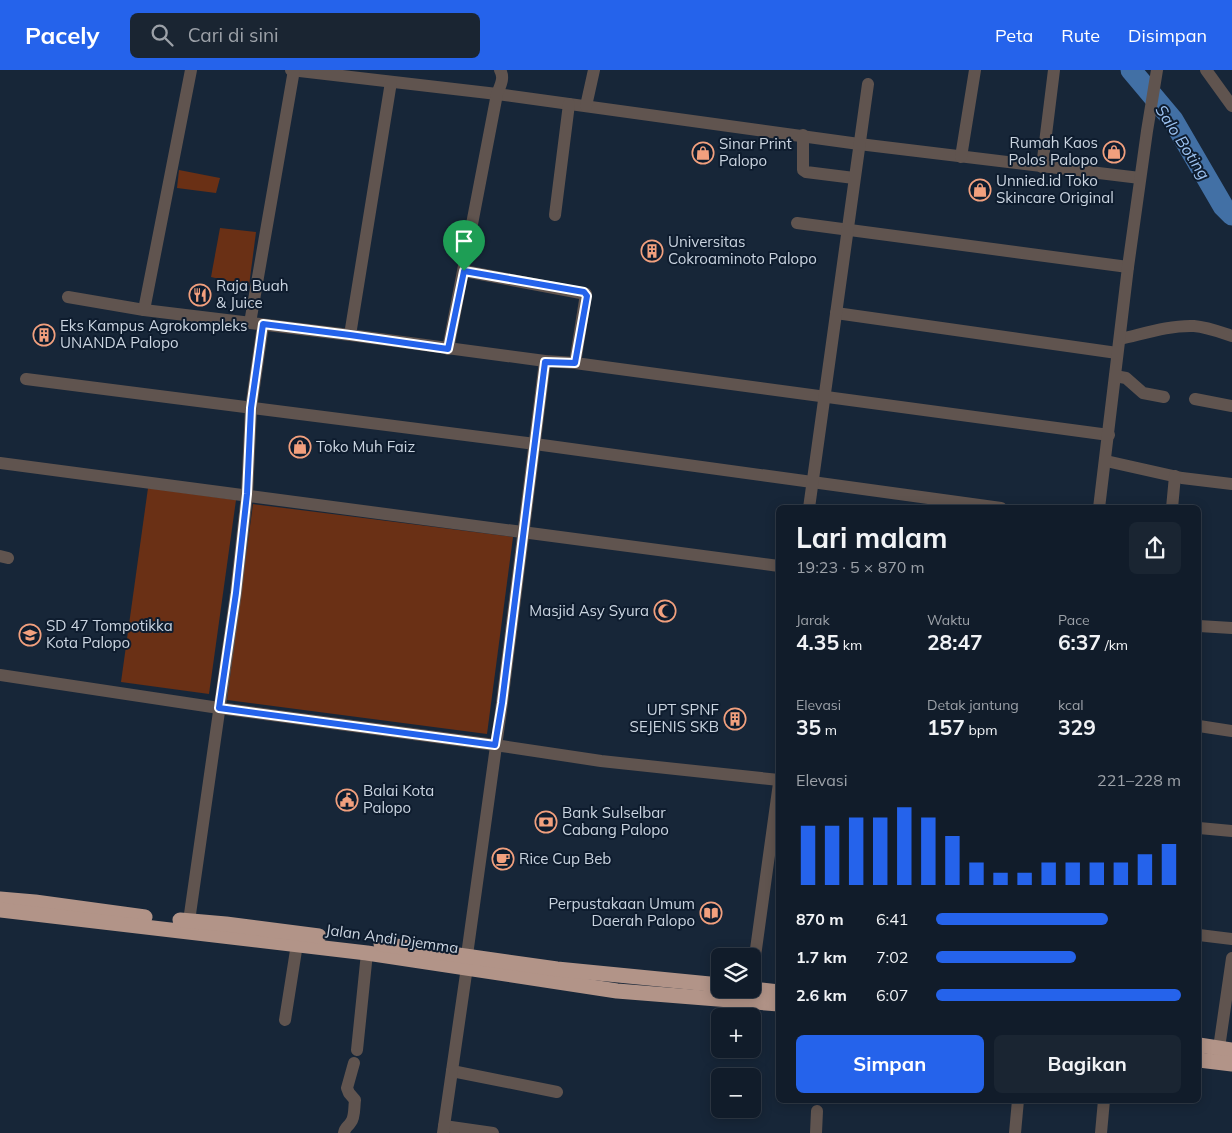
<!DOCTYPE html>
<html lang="id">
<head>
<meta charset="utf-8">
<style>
  :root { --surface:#111c2a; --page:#1a2532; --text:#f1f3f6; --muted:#9ca1a8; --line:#303a47; --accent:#2563eb }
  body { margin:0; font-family:Mulish,sans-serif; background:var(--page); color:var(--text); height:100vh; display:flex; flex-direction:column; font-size:19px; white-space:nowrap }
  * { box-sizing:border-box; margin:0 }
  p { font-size:16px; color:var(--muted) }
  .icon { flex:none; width:28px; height:28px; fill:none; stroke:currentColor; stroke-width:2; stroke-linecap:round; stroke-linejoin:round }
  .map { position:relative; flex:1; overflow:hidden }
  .panel { position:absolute; left:776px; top:435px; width:425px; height:598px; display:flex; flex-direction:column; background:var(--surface); border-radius:8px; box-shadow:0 2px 12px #0003,0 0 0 1px var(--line) }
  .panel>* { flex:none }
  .buttons { position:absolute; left:711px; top:878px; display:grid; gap:10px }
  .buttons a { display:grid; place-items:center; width:50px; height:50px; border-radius:8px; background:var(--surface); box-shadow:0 2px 12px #0003,0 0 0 1px var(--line); font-size:25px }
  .pin { position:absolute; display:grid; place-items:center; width:42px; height:42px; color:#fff; margin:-51px -21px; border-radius:50% 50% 50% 0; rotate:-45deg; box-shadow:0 0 5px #0007 }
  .pin .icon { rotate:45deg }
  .round { display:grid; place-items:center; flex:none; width:52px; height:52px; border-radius:8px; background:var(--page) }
  .overview { display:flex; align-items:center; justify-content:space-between; height:85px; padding:0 20px }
  h1 { font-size:28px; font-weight:700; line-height:38px }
  .stats { display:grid; grid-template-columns:repeat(3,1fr); gap:8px; height:85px; padding:5px 20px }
  .stats div { display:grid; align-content:center }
  .stats b { font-size:21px; font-weight:700 }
  .stats small { font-size:14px; font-weight:400 }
  .stats p { font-size:14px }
  .chart { height:140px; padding:10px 20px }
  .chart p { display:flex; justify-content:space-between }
  .chart svg { width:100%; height:90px; margin-top:5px; stroke:var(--accent); stroke-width:6 }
  .primary-button { display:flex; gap:10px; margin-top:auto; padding:10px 20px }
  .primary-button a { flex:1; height:58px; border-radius:8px; background:var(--accent); color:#fff; font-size:20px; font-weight:700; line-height:58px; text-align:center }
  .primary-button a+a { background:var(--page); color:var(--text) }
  ul { padding:0 20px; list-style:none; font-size:16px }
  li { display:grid; grid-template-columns:80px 60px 1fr; align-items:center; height:38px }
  li i { height:12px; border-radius:6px; background:var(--accent) }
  header { display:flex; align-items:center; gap:30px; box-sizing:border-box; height:70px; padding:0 25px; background:var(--accent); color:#fff }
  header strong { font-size:24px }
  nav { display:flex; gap:28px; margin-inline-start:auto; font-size:18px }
  .search { width:350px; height:45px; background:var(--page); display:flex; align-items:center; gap:12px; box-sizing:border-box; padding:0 18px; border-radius:8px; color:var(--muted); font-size:19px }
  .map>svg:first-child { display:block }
  .green { fill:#6a3015 }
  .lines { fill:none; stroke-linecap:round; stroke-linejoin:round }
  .river { stroke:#4270a5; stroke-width:21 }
  .minor { stroke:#60544f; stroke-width:12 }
  .highway { stroke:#b29488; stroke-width:15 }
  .route-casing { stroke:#fff; stroke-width:10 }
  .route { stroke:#2563eb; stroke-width:6 }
  .labels { text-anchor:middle; stroke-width:4; stroke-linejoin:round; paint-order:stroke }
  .poi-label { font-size:15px; fill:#cad4e0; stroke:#0e1c2e; text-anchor:start }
  .street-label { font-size:15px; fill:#cad4e0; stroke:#0e1c2e }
  .water-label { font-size:16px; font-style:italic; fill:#9dc3f1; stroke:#0e1c2e }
</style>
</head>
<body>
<header>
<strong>Pacely</strong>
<div class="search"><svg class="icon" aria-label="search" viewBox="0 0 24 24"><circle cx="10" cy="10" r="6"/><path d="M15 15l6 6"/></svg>Cari di sini</div>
<nav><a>Peta</a><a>Rute</a><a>Disimpan</a></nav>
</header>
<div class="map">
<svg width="1232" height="1063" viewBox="0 0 1232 1063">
  <rect width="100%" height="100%" fill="#172638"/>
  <g class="green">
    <polygon points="179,100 220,108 216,123 177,118"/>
    <polygon points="220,158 256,162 249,216 211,207"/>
    <polygon points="148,418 236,430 209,624 121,612"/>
    <polygon points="253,434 513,467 487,664 227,630"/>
  </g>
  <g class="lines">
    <polyline class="river" points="1131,0 1173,50 1223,136 1232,145"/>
    <g class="minor">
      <polyline points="291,0 497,24 859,74 1140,108"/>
      <polyline points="1206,0 1232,36"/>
      <polyline points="586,36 594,0"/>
      <polyline points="803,65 803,100 806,102 854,108"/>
      <polyline points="961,87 975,0"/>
      <polyline points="1042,97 1054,0"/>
      <polyline points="555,145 569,34"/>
      <polyline points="797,153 1128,197"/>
      <polyline points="464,201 586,224 575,293"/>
      <polyline points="68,227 144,240 350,265 545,291 575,293 1109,365"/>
      <polyline points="144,240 191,0"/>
      <polyline points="836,243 1117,283"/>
      <polyline points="250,253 294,0"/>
      <polyline points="350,265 391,12"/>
      <path d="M1120,269C1143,264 1169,255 1194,256C1207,257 1220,262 1232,266"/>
      <path d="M448,279L497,24C500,16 505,8 500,0"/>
      <polyline points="1115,306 1126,308 1143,323 1164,327"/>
      <polyline points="26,309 535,374 1001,438"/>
      <polyline points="1195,329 1232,336"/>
      <polyline points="1106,391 1182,408 1232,414"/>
      <polyline points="0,393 779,496"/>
      <polyline points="809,438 868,14"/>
      <polyline points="1099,438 1128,197 1147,61 1157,0"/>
      <polyline points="1172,438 1175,406"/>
      <polyline points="0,486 8,488"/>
      <polyline points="1199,556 1232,558"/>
      <polyline points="0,605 219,638 495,675 601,691 779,710"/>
      <polyline points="1199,656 1232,661"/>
      <polyline points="1199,758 1232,761"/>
      <polyline points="189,859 189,851 236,523 247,425 251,338 263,255"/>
      <polyline points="1199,865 1232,869"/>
      <polyline points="752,908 779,713"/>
      <polyline points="285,950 297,874"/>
      <polyline points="1219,978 1232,888"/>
      <polyline points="357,980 367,883"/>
      <polyline points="452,1001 557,1022"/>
      <polyline points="444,1056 493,1063"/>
      <path d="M344,1063C345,1057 348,1057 351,1052C355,1047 354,1037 355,1030L349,1023L347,1018L354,993"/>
      <polyline points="443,1063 467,897 467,885 502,633 545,291"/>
      <polyline points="816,1063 817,1041"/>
      <polyline points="1015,1063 1018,1030"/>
      <polyline points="1101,1063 1104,1030"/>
    </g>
    <g class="highway">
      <polyline points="0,829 35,832 145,847"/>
      <polyline points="0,840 367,883 617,921 779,934"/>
      <polyline points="180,850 226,854 319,866"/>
      <polyline points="381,874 557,899 720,915"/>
      <polyline points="752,919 779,922"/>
      <polyline points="1199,975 1232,980"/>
      <polyline points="1199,990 1232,994"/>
    </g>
  </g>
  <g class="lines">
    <g class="route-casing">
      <polygon id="route" points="464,201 584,222 587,226 575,293 545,292 502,633 495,675 219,638 236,523 247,424 251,338 263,254 350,265 448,279"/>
    </g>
    <use href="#route" class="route"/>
  </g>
  <defs>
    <g id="shop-ring" transform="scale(1.125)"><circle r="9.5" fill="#0e1c2e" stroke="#f2a07e" stroke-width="1.5"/><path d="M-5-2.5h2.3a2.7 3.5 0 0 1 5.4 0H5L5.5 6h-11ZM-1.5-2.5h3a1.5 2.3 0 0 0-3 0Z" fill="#f2a07e"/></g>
    <g id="building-ring" transform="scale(1.125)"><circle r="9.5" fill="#0e1c2e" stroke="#f2a07e" stroke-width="1.5"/><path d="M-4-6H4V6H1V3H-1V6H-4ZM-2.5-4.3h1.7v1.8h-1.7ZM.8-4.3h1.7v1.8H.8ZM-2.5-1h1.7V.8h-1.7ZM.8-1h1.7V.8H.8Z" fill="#f2a07e"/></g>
    <g id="restaurant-ring" transform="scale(1.125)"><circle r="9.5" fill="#0e1c2e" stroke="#f2a07e" stroke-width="1.5"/><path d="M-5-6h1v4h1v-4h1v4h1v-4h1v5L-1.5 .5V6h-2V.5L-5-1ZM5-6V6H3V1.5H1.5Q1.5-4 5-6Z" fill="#f2a07e"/></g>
    <g id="mosque-ring" transform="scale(1.125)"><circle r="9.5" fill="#0e1c2e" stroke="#f2a07e" stroke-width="1.5"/><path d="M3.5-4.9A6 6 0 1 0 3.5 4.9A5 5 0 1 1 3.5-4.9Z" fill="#f2a07e"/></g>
    <g id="school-ring" transform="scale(1.125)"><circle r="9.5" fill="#0e1c2e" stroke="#f2a07e" stroke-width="1.5"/><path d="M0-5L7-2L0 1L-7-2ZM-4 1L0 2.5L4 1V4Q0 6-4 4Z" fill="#f2a07e"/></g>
    <g id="civic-ring" transform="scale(1.125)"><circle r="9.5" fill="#0e1c2e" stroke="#f2a07e" stroke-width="1.5"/><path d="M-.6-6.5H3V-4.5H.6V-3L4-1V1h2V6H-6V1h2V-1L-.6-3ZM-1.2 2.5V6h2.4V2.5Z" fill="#f2a07e"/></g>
    <g id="bank-ring" transform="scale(1.125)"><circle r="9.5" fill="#0e1c2e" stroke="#f2a07e" stroke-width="1.5"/><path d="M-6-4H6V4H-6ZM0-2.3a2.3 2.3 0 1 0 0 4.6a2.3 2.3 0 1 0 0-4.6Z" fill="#f2a07e"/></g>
    <g id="cafe-ring" transform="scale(1.125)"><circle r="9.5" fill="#0e1c2e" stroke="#f2a07e" stroke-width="1.5"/><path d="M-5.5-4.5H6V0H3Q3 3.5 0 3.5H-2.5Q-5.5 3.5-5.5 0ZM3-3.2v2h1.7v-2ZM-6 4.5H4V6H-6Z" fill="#f2a07e"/></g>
    <g id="library-ring" transform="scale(1.125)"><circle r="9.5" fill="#0e1c2e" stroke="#f2a07e" stroke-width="1.5"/><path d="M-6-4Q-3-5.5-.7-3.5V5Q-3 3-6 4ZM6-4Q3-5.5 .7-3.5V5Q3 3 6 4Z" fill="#f2a07e"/></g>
  </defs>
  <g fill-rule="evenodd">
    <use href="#shop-ring" x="1114" y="82"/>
    <use href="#shop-ring" x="703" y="83"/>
    <use href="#shop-ring" x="980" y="120"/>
    <use href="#building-ring" x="652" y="181"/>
    <use href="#restaurant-ring" x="200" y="225"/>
    <use href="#building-ring" x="44" y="265"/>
    <use href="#shop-ring" x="300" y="377"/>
    <use href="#mosque-ring" x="665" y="541"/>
    <use href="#school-ring" x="30" y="565"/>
    <use href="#building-ring" x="735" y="649"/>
    <use href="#civic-ring" x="347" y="730"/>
    <use href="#bank-ring" x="546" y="752"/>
    <use href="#cafe-ring" x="503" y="789"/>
    <use href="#library-ring" x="711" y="843"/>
  </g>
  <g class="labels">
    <g class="poi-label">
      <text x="1098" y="78" text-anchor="end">Rumah Kaos<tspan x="1098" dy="17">Polos Palopo</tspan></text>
      <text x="719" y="79">Sinar Print<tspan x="719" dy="17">Palopo</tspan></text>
      <text x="996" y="116">Unnied.id Toko<tspan x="996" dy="17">Skincare Original</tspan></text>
      <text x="668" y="177">Universitas<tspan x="668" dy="17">Cokroaminoto Palopo</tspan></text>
      <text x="216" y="221">Raja Buah<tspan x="216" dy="17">&amp; Juice</tspan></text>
      <text x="60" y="261">Eks Kampus Agrokompleks<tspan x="60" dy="17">UNANDA Palopo</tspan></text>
      <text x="316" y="382">Toko Muh Faiz</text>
      <text x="649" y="546" text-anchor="end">Masjid Asy Syura</text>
      <text x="46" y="561">SD 47 Tompotikka<tspan x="46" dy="17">Kota Palopo</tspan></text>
      <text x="719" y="645" text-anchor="end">UPT SPNF<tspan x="719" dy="17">SEJENIS SKB</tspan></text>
      <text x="363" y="726">Balai Kota<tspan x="363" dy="17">Palopo</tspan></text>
      <text x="562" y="748">Bank Sulselbar<tspan x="562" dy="17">Cabang Palopo</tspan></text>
      <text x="519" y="794">Rice Cup Beb</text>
      <text x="695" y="839" text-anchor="end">Perpustakaan Umum<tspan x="695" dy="17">Daerah Palopo</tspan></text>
    </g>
    <g class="street-label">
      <text transform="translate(392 869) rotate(8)" y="5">Jalan Andi Djemma</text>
    </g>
    <g class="water-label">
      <text transform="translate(1183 72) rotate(57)" y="6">Salo Boting</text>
    </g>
  </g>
</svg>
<div class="buttons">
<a><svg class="icon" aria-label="layers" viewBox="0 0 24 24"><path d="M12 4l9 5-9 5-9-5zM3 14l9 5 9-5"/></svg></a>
<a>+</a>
<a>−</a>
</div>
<div class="pin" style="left:464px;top:201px;background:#1e9e55"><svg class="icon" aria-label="arrive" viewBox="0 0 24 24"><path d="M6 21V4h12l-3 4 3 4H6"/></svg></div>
<section class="panel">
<div class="overview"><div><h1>Lari malam</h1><p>19:23 · 5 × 870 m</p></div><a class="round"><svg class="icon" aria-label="share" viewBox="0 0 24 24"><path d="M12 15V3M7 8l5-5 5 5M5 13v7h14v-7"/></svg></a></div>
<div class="stats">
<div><p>Jarak</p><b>4.35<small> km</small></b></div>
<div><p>Waktu</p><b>28:47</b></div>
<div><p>Pace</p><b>6:37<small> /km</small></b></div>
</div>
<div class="stats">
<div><p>Elevasi</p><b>35<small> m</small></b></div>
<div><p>Detak jantung</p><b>157<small> bpm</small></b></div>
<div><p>kcal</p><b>329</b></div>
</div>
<div class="chart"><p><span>Elevasi</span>221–228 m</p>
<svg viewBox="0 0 160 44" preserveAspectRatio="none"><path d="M5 44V15M15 44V15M25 44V11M35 44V11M45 44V6M55 44V11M65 44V20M75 44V33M85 44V38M95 44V38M105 44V33M115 44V33M125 44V33M135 44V33M145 44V29M155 44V24"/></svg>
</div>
<ul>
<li><b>870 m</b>6:41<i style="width:70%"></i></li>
<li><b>1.7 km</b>7:02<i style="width:57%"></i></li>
<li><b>2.6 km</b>6:07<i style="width:100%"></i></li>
</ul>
<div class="primary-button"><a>Simpan</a><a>Bagikan</a></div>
</section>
</div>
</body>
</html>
